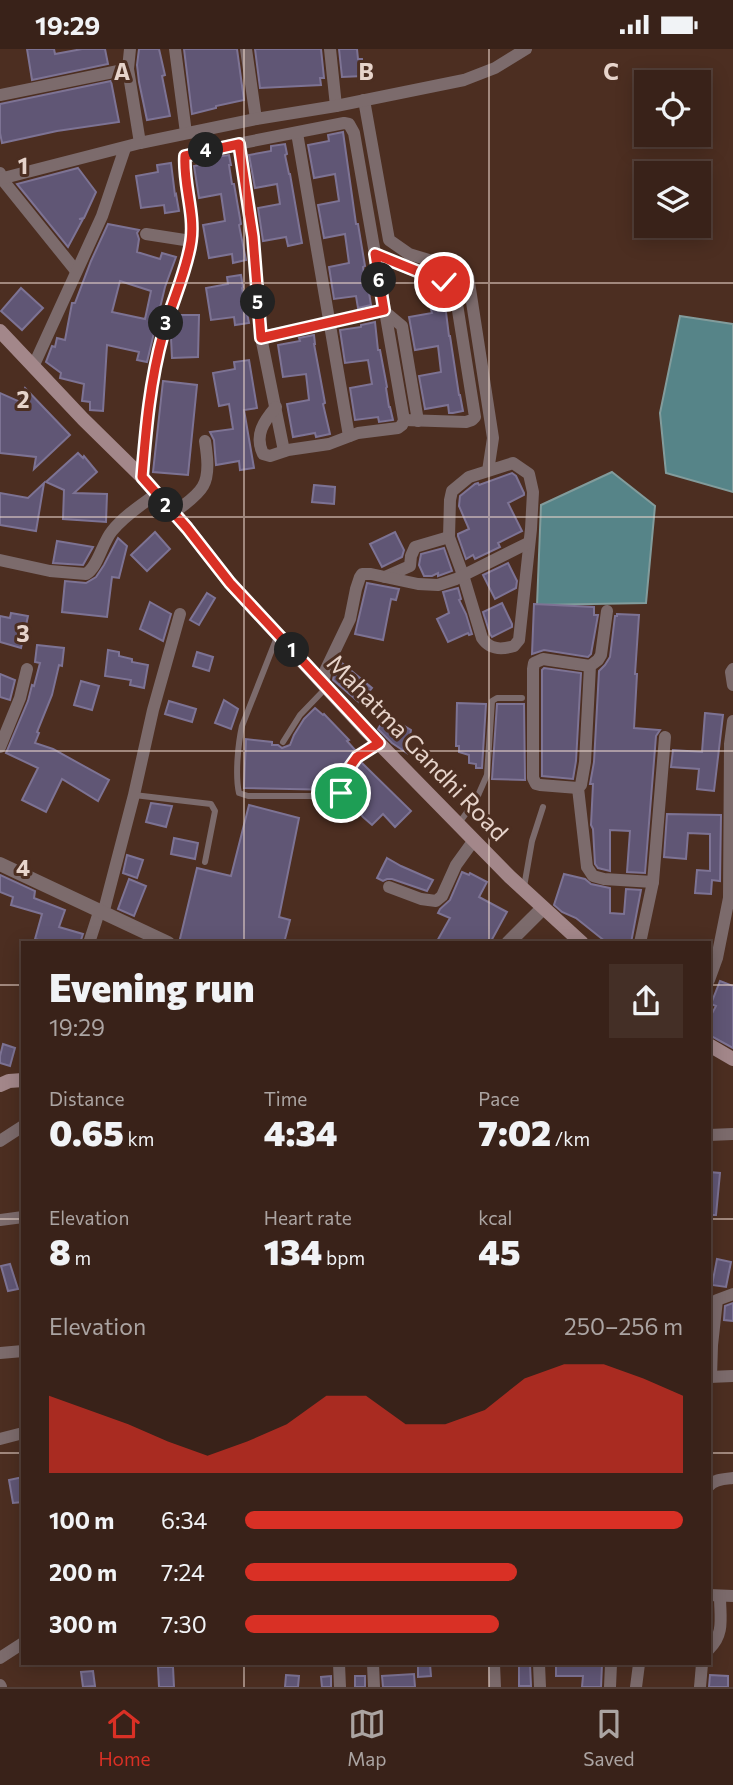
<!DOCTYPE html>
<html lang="en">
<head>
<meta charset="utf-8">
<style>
  :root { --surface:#392219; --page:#442f26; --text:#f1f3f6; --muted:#aba4a2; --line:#533f38; --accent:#d93025 }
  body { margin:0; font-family:Commissioner,sans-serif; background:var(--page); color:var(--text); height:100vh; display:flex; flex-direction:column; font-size:26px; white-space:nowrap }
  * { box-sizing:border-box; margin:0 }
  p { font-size:23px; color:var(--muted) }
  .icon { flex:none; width:38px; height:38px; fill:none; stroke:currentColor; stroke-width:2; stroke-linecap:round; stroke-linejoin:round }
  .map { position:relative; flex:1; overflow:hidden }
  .side { position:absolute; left:21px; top:892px; width:690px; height:724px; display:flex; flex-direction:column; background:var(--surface); border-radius:0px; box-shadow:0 4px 18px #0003,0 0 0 2px var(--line) }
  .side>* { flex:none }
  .fabs { position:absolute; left:634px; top:21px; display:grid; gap:14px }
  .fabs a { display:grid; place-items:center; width:77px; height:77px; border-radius:0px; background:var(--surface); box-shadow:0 4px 18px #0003,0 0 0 2px var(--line); font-size:35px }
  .pin { position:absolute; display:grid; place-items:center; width:60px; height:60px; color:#fff; margin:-30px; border:4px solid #fff; border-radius:50%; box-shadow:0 2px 7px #0007 }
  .km { position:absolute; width:35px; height:35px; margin:-18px; border-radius:50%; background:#222; color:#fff; font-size:19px; line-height:35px; text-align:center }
  .round { display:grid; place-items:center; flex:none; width:74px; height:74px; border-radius:0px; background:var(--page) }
  .headline { display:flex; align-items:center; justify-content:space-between; height:119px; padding:0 28px }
  h1 { font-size:38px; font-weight:800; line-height:52px }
  .stats { display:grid; grid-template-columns:repeat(3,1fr); gap:10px; height:119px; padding:7px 28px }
  .stats div { display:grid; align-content:center }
  .stats b { font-size:35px; font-weight:800 }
  .stats small { font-size:19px; font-weight:400 }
  .stats p { font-size:19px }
  .chart { height:196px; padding:14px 28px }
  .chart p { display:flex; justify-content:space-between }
  .chart svg { width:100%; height:126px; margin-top:7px; fill:var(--accent); opacity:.7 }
  ul { padding:0 28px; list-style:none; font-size:23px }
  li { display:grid; grid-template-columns:112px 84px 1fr; align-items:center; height:52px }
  li i { height:18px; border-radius:9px; background:var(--accent) }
  .status { display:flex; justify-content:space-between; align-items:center; height:49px; padding:0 35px; background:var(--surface); direction:ltr }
  .status svg { height:19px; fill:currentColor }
  .dock { display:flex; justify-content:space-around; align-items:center; height:98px; border-top:2px solid var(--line); background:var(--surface); font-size:19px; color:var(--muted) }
  .dock a { display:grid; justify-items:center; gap:4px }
  .dock .current { color:var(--accent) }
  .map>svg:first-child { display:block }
  .water { fill:#568488; stroke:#829c9c; stroke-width:2 }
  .building { fill:#605675; stroke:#7d7394; stroke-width:2; fill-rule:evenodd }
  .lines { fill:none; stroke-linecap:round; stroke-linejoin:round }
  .service { stroke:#7c6b6c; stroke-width:6 }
  .minor { stroke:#7c6b6c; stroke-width:12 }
  .tertiary { stroke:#7c6b6c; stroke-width:14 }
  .secondary { stroke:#a3878a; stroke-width:14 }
  .route-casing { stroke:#fff; stroke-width:14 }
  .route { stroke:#d93025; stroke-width:9 }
  .grid { fill:none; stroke:#e7d4cb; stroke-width:2; stroke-opacity:0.55 }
  .labels { text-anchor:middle; stroke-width:6; stroke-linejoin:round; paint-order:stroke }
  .street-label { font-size:24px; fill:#e7d4cb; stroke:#4c2e21 }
  .grid-label { font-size:23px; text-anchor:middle; font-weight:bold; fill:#e7d4cb; stroke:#4c2e21; stroke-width:6; stroke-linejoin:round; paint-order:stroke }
</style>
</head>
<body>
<div class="status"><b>19:29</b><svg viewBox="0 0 49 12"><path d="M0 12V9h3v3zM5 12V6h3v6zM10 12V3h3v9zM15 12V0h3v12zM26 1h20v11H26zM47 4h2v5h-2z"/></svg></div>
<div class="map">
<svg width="733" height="1638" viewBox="0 0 733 1638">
  <rect width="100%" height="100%" fill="#4c2e21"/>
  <g class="water">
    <polygon points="680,267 733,275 733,443 666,424 660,364"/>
    <polygon points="612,423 655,457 646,554 537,556 541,456"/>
  </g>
  <g class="building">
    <polygon points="27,0 54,0 55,5 82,0 105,0 108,15 32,31"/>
    <polygon points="139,0 159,0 165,26 162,27 170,67 147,71 139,33 137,16"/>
    <polygon points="184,0 237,0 244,51 216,57 216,59 192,65"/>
    <polygon points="255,0 321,0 324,29 320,29 321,36 260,39"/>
    <polygon points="339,0 357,0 358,10 362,10 363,27 342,28"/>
    <polygon points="111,32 119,73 57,82 2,94 0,84 0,55"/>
    <polygon points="343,83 356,175 358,175 365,217 363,218 366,237 368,237 371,256 358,259 356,247 334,250 329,218 349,214 345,185 324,189 318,156 339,152 335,125 314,129 308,96 329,92 328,86"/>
    <polygon points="285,95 287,105 285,106 289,125 290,125 302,194 288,197 286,188 263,192 258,159 280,155 277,135 255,139 249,106 271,102 271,97"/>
    <polygon points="229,106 231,116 229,116 232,135 234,135 241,175 239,176 246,211 233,214 232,205 209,209 203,176 225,172 221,145 199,149 194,117 215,113 215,108"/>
    <polygon points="171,114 175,146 176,145 179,162 165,164 164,156 141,159 136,127 158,123 157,116"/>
    <polygon points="78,119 96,143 84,169 79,170 83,170 68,198 17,135"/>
    <path d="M108,175L139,181L137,184L139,190L137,203L160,210L162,204L176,208L165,238L147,313L137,311L139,303L107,296L103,362L90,361V353L82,352L84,335L60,329L61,324L46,313L52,297L55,298L57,289L65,291L72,254H75L91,212ZM120,232L151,242L145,270L112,263Z"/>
    <polygon points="241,226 243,238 242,239 249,274 235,276 234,268 211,271 206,239 228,235 227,228"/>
    <polygon points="21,239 43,259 22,281 1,262"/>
    <polygon points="445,255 449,287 450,287 459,346 460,346 463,362 453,364 449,364 448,356 425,360 419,327 441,323 438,297 415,301 409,268 432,264 430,257"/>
    <polygon points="178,266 199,266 198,308 172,309 171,289"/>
    <polygon points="375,273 378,301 380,301 387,338 386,339 389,358 390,358 393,371 379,373 378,368 355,371 350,339 372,335 368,311 345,314 340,281 361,278 361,276"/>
    <polygon points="314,286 315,295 314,295 325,354 323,355 330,385 316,388 315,384 293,388 287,355 309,351 306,325 283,328 278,296 300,292 299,289"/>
    <polygon points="249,311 257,359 244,361 254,419 240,421 239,412 216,416 214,391 210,383 233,380 229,355 219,357 213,324 235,320 234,313"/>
    <polygon points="163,332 197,336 188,426 153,423"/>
    <polygon points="25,339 70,386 34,420 36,408 0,404 0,344 20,353"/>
    <polygon points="78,404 83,409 84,407 97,423 74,444 107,445 106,473 63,470 64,441 46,433"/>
    <polygon points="512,424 516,427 524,444 524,446 508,454 522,482 498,494 500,498 475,510 473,506 466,510 458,487 458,485 469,480 459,457 460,447 475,435 478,434 479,436"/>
    <polygon points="44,434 36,482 0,476 0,444 28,449"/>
    <polygon points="314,436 335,438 334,455 312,453"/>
    <polygon points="155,483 170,500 147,522 131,506"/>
    <polygon points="395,483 404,501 402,508 382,518 370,495"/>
    <polygon points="118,489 127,497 119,529 112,528 107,568 62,563 65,532 86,534 96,528 104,516"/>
    <polygon points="57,492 93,498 83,516 53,514"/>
    <polygon points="444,499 452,522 438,527 438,524 432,527 424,527 419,516 421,505"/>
    <polygon points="508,514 517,532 516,539 495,550 483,526"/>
    <polygon points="367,534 399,540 396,551 391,550 383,591 355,585"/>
    <polygon points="458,539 461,550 459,551 466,565 472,585 469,586 468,584 448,593 437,570 449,564 443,543"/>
    <polygon points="207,544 215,549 199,576 190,571"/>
    <polygon points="150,553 171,565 163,592 140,580"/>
    <polygon points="502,554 512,575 512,578 492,588 490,585 483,563"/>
    <polygon points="534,555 594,558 594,566 598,566 591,605 588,608 544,601 532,605"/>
    <polygon points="11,564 28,567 21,599 0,593 0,567 10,569"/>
    <polygon points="617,565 639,566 635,625 637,625 634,679 660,681 656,687 645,824 627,823 630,782 610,781 610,822 598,819 595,815 593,780 591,776 593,735 590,735 594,713 599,622 605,616 610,608 615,567 617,567"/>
    <polygon points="37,596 64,599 62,617 59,616 52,646 37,683 39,684 35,694 53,700 109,731 98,752 62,730 46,763 22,751 38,719 6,704 28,652 32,636 34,637 40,614 35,613"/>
    <polygon points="108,601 119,603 119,607 132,610 132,613 148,616 144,639 130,636 131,631 105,627"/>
    <polygon points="197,603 213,608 209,622 193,617"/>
    <polygon points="342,614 372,639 360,654 333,631 335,622"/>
    <polygon points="544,619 581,624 576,712 573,730 542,727 542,621"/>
    <polygon points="0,625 15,631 10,651 0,648"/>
    <polygon points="81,632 99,637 92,661 74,656"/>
    <polygon points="224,651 238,660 231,680 215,674"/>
    <polygon points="169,652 196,660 192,673 165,665"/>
    <polygon points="457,654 486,655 482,719 476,719 476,715 469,714 469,706 459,703 459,697 456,697"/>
    <polygon points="497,655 524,655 525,731 492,730"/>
    <polygon points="315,659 323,666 324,665 349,691 347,692 356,702 344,717 336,741 244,739 246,690 272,693 272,696 278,696 282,699 290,696 294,686 304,670"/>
    <polygon points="705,664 723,666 714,742 697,740 699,720 671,718 673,701 702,703"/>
    <polygon points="386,666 411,681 407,704 392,694 378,680"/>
    <polygon points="361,713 411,762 395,778 383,765 372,776 363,768 346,747 354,722"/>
    <polygon points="151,754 172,757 166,778 146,773"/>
    <polygon points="249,756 299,769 279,868 290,871 284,894 179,894 197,819 231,827"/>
    <polygon points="667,765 721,766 720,832 712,831 711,845 695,844 697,821 710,822 710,785 688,784 686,810 664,808"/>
    <polygon points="174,789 198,794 195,810 171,805"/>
    <polygon points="127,806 143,811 137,829 123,824"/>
    <polygon points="387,809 401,817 433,831 427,842 392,830 387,830 383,832 377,829"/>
    <polygon points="462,823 469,826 470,824 487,833 479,848 507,863 490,894 436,894 450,869 438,864 440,860 450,851"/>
    <polygon points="564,825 585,830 591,835 610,839 610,864 624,865 626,840 641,841 631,894 606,893 576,869 562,863 554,856"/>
    <polygon points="0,826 35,842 34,849 65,861 59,878 83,885 80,894 49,894 35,890 42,865 11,856 13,848 0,843"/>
    <polygon points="129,830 146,837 134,867 118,860"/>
    <polygon points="720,932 733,937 733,999 709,986 709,970 716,957 711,955"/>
    <polygon points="3,995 15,999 10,1017 0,1014 0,1007"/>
    <polygon points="709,1123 720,1124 716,1166 709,1166"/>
    <polygon points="717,1210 731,1213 726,1238 712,1236"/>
    <polygon points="10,1215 18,1240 8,1242 1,1217"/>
    <polygon points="733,1254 733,1272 724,1271 725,1257"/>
    <polygon points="23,1428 23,1453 13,1454 9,1431"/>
    <polygon points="418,1615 430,1615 431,1627 418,1628"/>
    <polygon points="519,1615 530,1615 531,1637 519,1637"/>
    <polygon points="556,1615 602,1615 601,1638 582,1638 583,1627 556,1627"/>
    <polygon points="158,1618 173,1618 174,1638 159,1638"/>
    <polygon points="93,1622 95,1637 83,1638 81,1623"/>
    <polygon points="414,1625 415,1638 383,1638 382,1627"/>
    <polygon points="286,1626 299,1627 298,1638 285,1638"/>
    <polygon points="710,1626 728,1627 728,1638 709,1638"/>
    <polygon points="331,1627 331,1638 322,1638 321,1628"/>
    <rect x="355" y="1627" width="10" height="11"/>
  </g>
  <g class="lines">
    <g class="service">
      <path d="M277,588L242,677C238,695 235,726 239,744L248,747H339L341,744L349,719L357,708L377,695"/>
      <polyline points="283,693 300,666 325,640"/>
      <polyline points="134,746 211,755 215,762 205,813"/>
      <polyline points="459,774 476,751 487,726 492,652 497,649 522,649"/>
      <polyline points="524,838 532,792 543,758"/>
    </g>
    <g class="minor">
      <polyline points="130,0 128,20 140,94"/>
      <polyline points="175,0 186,84"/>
      <polyline points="246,0 256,70"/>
      <polyline points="330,0 336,57"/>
      <polyline points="0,46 128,20"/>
      <path d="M364,51L389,191L409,205L452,218L468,227L493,389L488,422L513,414L529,425L533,443L531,480L519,591L514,597C501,601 490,601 482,589L463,526L449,488L450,451L452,442L469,428L488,422"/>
      <polyline points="297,84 349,387"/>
      <polyline points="239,95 253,188 261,288 284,402"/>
      <polyline points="0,124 1,129 76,222"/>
      <polyline points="0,130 140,94 256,70 336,57 464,31 495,19 526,0"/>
      <polyline points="146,185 191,192"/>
      <polyline points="375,206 450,236 456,249 475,368 472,371 466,373 404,371"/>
      <polyline points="261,288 384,262 402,277 418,372"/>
      <polyline points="33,318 102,167 125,99"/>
      <path d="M142,428C146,379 150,332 163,285C171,255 187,222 191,192C195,164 183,135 185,107L207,101L344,74L349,75L354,84L404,371L402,376L398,379L358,384L329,395L288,401L270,407L263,405C254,386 264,372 276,358"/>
      <path d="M174,464C183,456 197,448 203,437C210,425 207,405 205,392"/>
      <path d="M0,511L50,522L86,525C98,518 102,494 112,482C124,467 141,456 156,445"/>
      <polyline points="385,528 410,517 411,507 415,498 449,488"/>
      <polyline points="607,562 601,606 598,611 590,617 585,713 581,736 578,739 587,818 593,827 604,830 653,833"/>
      <polyline points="733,620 731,623 733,636"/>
      <polyline points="323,635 326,620 350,570 356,540 360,528 362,525 371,525 418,535 438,536 456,530 528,494"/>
      <polyline points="0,698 20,649 27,620"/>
      <polyline points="578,739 540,736 536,735 533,729 533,620 534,614 543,610 590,617"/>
      <polyline points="389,838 421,850 436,852 442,847 456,816 474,791"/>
      <polyline points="103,865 134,746 153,661 180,565"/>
      <polyline points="89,894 99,863"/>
      <polyline points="640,894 653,833 665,688"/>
      <polyline points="709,931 717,909 729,849 730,695 733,672"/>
      <polyline points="709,1086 733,1085"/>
      <polyline points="0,1092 23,1077"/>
      <polyline points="0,1171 23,1168"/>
      <polyline points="0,1304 23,1302"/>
      <polyline points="709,1328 733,1327"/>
      <polyline points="711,1328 712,1296 717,1251 733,1245"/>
      <polyline points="0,1390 23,1384"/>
      <path d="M709,1437C714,1430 724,1430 733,1429"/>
      <polyline points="709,1546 733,1547"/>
      <path d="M709,1600C725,1585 720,1568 720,1547"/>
      <polyline points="0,1609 23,1594"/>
      <polyline points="339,1615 340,1638"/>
      <polyline points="373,1615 374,1638"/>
      <polyline points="494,1615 495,1638"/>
      <polyline points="539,1615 540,1638"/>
      <polyline points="0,1636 1,1638"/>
      <polyline points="610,1638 611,1615"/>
      <polyline points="636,1638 639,1615"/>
      <polyline points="700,1638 702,1615"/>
    </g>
    <g class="tertiary">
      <polyline points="0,815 168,894"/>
      <polyline points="508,894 543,859"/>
    </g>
    <g class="secondary">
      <polyline points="0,282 83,370 142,428 187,479 230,534 364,679 510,828 582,894"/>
      <polyline points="709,996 733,1010"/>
      <polyline points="0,1036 9,1032 23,1031"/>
    </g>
  </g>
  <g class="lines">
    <g class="route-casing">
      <path id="route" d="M341,744L349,719L357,708L379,694L230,534L187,479L142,428C146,379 150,332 163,285C171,255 187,222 191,192C195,164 183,135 185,107L239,95L253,188L261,289L384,261L375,205L444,233"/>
    </g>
    <use href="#route" class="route"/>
  </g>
  <path class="grid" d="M244,0V894M489,0V894M0,234H733M0,468H733M0,702H733M0,936H23M709,936H733M0,1170H23M709,1170H733M0,1404H23M709,1404H733M244,1615V1638M489,1615V1638"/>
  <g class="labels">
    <g class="street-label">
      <text transform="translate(417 699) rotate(46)" y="8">Mahatma Gandhi Road</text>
    </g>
  </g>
  <g class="grid-label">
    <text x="122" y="31">A</text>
    <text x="366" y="31">B</text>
    <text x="611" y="31">C</text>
    <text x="23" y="125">1</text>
    <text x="23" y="359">2</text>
    <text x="23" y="593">3</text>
    <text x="23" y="827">4</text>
  </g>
</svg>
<div class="fabs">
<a><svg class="icon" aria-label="locate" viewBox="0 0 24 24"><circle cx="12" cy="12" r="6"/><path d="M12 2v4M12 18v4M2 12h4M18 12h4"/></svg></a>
<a><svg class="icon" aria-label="layers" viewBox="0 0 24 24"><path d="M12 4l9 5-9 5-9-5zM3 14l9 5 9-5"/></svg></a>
</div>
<div class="pin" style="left:341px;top:744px;background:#1e9e55"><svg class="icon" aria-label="arrive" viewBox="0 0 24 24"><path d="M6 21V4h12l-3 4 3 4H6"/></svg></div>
<div class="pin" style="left:444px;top:233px;background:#d93025"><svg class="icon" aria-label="check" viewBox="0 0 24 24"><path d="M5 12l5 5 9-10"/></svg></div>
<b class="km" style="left:292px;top:601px">1</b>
<b class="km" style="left:166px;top:456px">2</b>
<b class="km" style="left:166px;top:274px">3</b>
<b class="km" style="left:206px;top:101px">4</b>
<b class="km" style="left:258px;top:253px">5</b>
<b class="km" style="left:379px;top:231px">6</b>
<section class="side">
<div class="headline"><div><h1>Evening run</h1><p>19:29</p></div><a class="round"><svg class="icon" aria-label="share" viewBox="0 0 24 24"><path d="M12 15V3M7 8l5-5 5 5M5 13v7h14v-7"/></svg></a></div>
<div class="stats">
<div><p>Distance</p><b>0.65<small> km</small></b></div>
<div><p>Time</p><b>4:34</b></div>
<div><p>Pace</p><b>7:02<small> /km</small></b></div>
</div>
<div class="stats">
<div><p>Elevation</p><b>8<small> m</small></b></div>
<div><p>Heart rate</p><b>134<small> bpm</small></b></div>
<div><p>kcal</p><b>45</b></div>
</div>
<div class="chart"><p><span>Elevation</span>250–256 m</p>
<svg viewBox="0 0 160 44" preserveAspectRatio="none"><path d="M0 44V17L10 22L20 27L30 33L40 38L50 33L60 27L70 17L80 17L90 27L100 27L110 22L120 11L130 6L140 6L150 11L160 17V44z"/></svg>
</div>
<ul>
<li><b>100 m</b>6:34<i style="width:100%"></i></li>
<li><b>200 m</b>7:24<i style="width:62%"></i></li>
<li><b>300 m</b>7:30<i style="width:58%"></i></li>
</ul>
</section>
</div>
<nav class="dock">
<a class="current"><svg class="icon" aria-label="home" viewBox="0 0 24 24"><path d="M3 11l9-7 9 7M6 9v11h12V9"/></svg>Home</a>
<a><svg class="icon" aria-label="map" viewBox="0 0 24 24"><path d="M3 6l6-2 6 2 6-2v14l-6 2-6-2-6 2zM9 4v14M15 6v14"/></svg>Map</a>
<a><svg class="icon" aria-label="saved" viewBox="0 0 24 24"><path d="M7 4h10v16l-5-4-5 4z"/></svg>Saved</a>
</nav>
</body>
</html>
